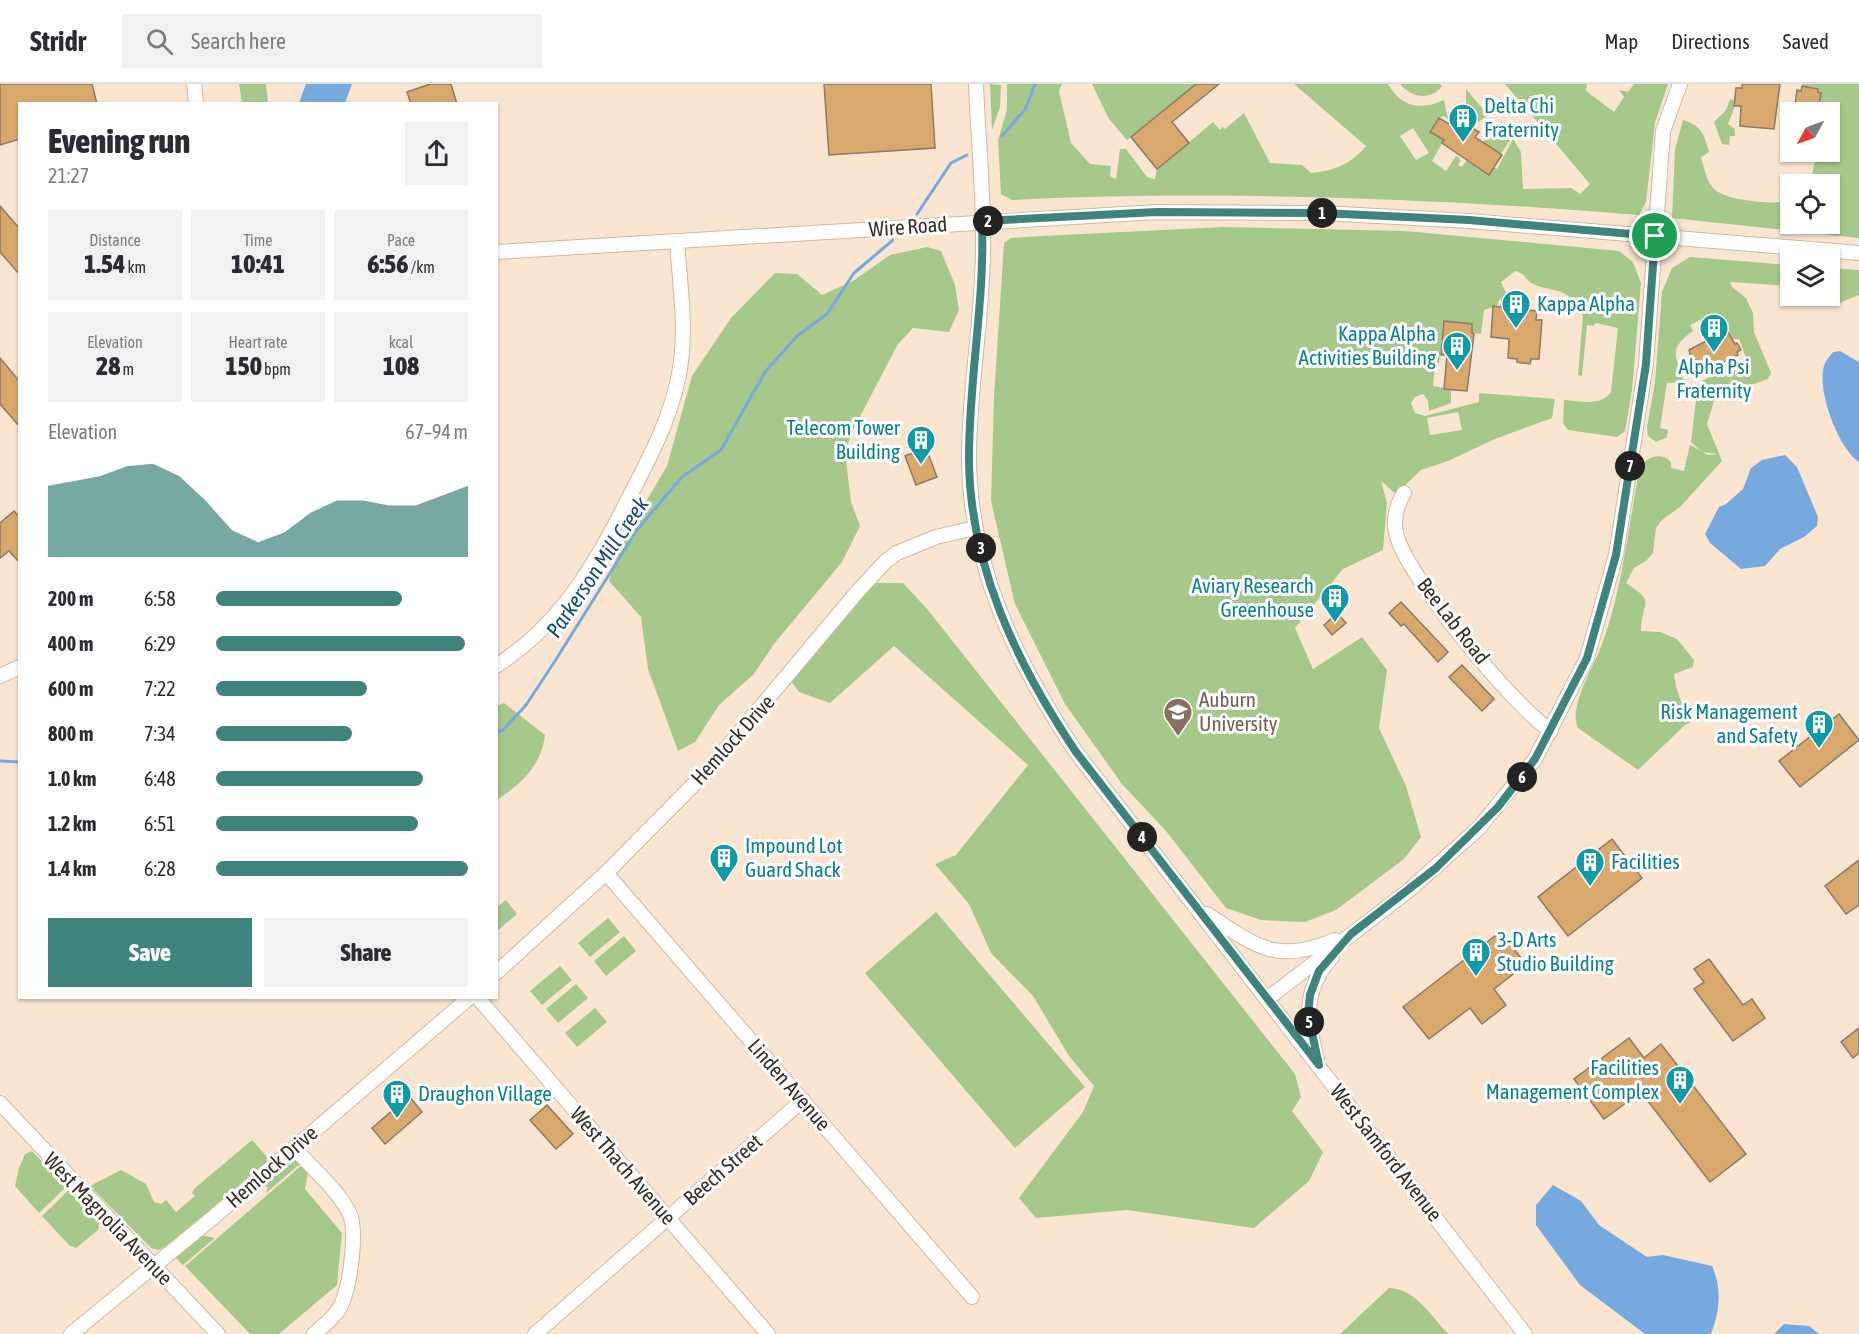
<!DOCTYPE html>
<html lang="en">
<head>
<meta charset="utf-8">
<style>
  :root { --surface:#fff; --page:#f2f2f3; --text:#2b2b33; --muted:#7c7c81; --line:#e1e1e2; --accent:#3e847c }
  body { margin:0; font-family:"Asap Condensed",sans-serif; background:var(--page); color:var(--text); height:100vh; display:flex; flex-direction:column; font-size:22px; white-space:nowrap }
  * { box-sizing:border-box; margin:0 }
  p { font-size:20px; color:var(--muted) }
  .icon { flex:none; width:33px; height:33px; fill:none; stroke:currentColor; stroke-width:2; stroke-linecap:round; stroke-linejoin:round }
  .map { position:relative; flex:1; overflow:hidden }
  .panel { position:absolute; left:18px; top:18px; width:480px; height:897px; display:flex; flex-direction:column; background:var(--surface); border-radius:0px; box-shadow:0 2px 4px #0004 }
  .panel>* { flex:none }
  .needle { width:39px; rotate:230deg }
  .tools { position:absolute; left:1780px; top:18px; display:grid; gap:12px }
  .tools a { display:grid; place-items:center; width:60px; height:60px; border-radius:0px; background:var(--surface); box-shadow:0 2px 4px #0004; font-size:30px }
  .pin { position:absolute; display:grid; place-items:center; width:51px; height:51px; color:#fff; margin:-26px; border:3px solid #fff; border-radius:50%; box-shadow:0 2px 6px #0007 }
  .km { position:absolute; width:30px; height:30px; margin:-15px; border-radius:50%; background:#222; color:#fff; font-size:16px; line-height:30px; text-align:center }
  .round { display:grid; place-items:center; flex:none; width:63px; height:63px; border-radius:0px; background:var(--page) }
  .headline { display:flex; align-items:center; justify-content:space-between; height:102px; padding:0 30px }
  h1 { font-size:33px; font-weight:800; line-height:45px }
  .metrics { display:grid; grid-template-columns:repeat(3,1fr); gap:9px; height:102px; padding:6px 30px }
  .metrics div { display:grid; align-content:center; border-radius:0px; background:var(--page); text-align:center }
  .metrics b { font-size:26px; font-weight:800 }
  .metrics small { font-size:16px; font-weight:400 }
  .metrics p { font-size:16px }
  .chart { height:168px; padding:12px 30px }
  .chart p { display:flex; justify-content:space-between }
  .chart svg { width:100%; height:108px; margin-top:6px; fill:var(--accent); opacity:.7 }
  .primary-button { display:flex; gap:12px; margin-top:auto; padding:12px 30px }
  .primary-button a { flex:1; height:69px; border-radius:0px; background:var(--accent); color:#fff; font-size:24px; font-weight:800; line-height:69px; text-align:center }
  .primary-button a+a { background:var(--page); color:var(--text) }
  ul { padding:0 30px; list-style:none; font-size:20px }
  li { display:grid; grid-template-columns:96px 72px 1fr; align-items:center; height:45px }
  li i { height:15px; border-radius:8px; background:var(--accent) }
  header { display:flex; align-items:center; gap:36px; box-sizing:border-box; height:84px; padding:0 30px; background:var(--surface); border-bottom:2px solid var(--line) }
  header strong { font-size:28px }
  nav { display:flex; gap:33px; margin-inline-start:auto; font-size:21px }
  .search { width:420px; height:54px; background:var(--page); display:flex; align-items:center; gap:15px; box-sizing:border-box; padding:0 21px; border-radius:0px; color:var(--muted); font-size:22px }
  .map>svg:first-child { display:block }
  .green { fill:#a6c88b; fill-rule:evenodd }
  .water { fill:#76aadf }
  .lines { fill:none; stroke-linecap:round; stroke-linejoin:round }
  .stream { stroke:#76aadf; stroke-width:3 }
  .building { fill:#d9a86d; stroke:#8c7a66; stroke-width:1.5 }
  .minor-casing { stroke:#cdbaa4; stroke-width:16 }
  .minor { stroke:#fff; stroke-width:14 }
  .route-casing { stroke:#fff; stroke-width:12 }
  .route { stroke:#3e847c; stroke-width:8 }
  .labels { text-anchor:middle; stroke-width:6; stroke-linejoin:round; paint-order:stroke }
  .culture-label { font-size:21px; fill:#0d838f; stroke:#fff; text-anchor:start }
  .street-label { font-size:21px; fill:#362f26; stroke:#fff }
  .education-label { font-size:21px; fill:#785e54; stroke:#fff; text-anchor:start }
  .water-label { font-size:22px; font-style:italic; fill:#124c7d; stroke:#fff }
</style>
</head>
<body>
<header>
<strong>Stridr</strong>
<div class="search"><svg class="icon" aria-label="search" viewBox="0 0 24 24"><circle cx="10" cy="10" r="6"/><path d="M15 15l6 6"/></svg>Search here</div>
<nav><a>Map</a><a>Directions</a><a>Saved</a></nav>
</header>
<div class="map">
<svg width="1859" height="1250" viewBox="0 0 1859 1250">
  <rect width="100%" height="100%" fill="#fae6d0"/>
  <g class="green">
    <polygon points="239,0 266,0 268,19 242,19"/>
    <polygon points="990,0 1001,1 1000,23 992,46"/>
    <path d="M1007,0H1062L1059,7L1071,59L1090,80L1111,82L1110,92L1116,95L1120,65H1126L1147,93L1155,95L1157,85L1213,38L1220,46L1223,43L1225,45L1244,29L1270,79L1302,81L1311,89C1334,87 1351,80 1366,62L1294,0H1388C1401,23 1420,27 1444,16L1448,35L1444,32L1439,34L1430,47L1444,56L1432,77L1446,87L1456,72L1461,76L1458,81L1462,83L1467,76L1489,91L1494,83L1497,85L1513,55L1521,68L1523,105L1571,104L1580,110L1590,100L1505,0H1587L1586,7L1614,28L1624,13L1619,6L1628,8L1634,0H1668L1655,39L1646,118L1639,131C1430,114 1220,106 1012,116L1001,110L998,56L1007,26ZM1413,44L1429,69L1416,76L1400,52Z"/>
    <polygon points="1092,0 1196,0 1127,56 1109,35"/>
    <path d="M1400,0H1440L1442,2C1431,17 1411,14 1400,0Z"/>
    <path d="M1802,0H1859V154L1672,134L1675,66L1683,36C1702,42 1704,50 1709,68L1701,73C1704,83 1706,96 1713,104C1725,117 1774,121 1791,117V140H1830V100H1810L1817,68H1830V28H1818L1821,9L1818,5L1802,2Z"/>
    <polygon points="1466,5 1488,31 1477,39 1460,27 1466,19"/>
    <polygon points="1730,15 1735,17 1734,25 1728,40 1735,45 1735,52 1730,52 1729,61 1722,60 1714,38 1726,26"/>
    <polygon points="1497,42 1510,56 1501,70 1484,59 1484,53"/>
    <path d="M1223,143L1405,147L1619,167L1633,178L1641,199L1632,306L1625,347L1617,353L1568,346L1563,339L1564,316C1581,317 1600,323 1611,308L1618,244L1596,239L1593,242L1587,241L1582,292L1578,291L1583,231L1575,229L1574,219C1565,202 1544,208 1530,198C1524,193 1524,189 1515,187L1501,198L1507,211L1498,217L1497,222L1484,226L1481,250L1472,249V240L1444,237L1439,279L1435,282L1433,302L1451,305V319L1429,327L1428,317L1423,310L1415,313L1411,319L1415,329L1425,332L1479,318V309L1555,315L1552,334L1495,355L1448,377L1421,386L1396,410L1381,397L1387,419L1383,466L1343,485L1295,544L1313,585L1362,553L1387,586L1379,644L1406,702L1421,753L1404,775L1336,826L1305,838L1261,836L1226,824L1166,747L1122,700L1065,620L1015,520L991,417L994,313L1004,159L1011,154L1041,152ZM1458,328L1462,346L1430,351L1427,334Z"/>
    <polygon points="927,163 941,167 955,201 959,226 949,248 913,244 898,260 853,346 845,368 851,418 860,442 842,478 774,560 753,591 719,621 695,658 678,667 648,585 641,533 609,497 621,460 667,382 692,292 731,234 775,189 797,190 822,211 853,197 890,171"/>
    <path d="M1690,173L1791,181V202L1730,198L1732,203L1746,214L1753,229L1754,248L1771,289L1768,295L1715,314L1707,340L1722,377L1680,423L1662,436L1656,444L1653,469L1646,477L1634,484L1626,499C1658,520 1641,516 1641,547L1660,548L1677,555L1694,576L1693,583L1674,590C1676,606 1682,626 1694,637L1685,641L1638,686L1578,644C1568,624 1593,584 1601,563C1622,508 1628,445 1639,387L1644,385V378C1652,371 1664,370 1671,378V384L1684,387L1690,361L1708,371L1718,370L1702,368L1691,358L1696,316H1699L1702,297L1746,274L1739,255H1732L1725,244L1712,247L1704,234L1690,241L1693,247C1666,266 1677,273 1684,298L1667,299L1660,344L1668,346L1667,353L1656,358L1648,352L1647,343L1655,298L1662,208L1672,184Z"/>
    <polygon points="1830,184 1859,186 1859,211 1837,220 1819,212 1830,212"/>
    <polygon points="865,499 903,499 928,526 1295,990 1301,1013 1292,1027 1323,1068 1309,1097 1254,1144 1127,1126 1036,1134 1019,1114 1083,1028 1094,1002 1069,972 1033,912 991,869 969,820 935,780 956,771 1028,681 894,562 830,619 799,608 788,593"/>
    <path d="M504,619L545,651C541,682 522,699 497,716V622Z"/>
    <polygon points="506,816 517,830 497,847 497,823"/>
    <polygon points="936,828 1085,1003 1015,1064 865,889"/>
    <polygon points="608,834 620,848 590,873 578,859"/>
    <polygon points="624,852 636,867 606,892 594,877"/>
    <polygon points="560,882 572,896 542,921 530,907"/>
    <polygon points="576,900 588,914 558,939 546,925"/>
    <polygon points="595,924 607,938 577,963 565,949"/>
    <polygon points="252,1056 267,1073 266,1078 168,1162 158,1166 151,1164 90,1102 121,1086 146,1100 154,1118 161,1120 166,1116 176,1128 195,1112 192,1109 195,1104"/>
    <polygon points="32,1067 66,1103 39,1129 15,1102 19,1084 25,1070"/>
    <polygon points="288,1076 296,1076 301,1079 266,1109 268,1103 259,1101"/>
    <polygon points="302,1081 308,1089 305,1105 342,1149 337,1201 279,1250 250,1250 185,1182"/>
    <polygon points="69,1106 99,1139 98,1146 76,1164 70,1162 42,1132"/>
    <polygon points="200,1151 215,1154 183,1181 175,1173"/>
    <path d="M1389,1204C1416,1205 1431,1232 1448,1250H1340Z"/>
  </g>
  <g class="water">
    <polygon points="306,0 352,0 345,19 299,19"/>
    <path d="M1840,267L1859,278V378C1838,364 1815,303 1825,279C1826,276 1831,271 1833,268Z"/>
    <polygon points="1785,371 1797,383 1818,433 1817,442 1804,453 1780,465 1765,482 1741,485 1710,459 1705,450 1719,423 1726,420 1743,405 1751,384 1762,376"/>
    <path d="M1553,1101L1581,1117L1599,1141L1647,1173L1663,1171L1712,1182C1722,1205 1720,1226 1711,1250H1645L1580,1201L1536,1141V1121Z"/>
    <polygon points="1784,1240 1809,1242 1819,1250 1774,1250"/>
  </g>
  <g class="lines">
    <g class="stream">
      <polyline points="1002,52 1026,24 1035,0"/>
      <polyline points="917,130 951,79 967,71"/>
      <polyline points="496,648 502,647 526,621 555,577 637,446 682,393 721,366 765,288 797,252 827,230 854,189 893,156"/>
      <polyline points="0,677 20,678"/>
    </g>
  </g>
  <g class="building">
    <polygon points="0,0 92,0 97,20 20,20 20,55 0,61"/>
    <polygon points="430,0 451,0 457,20 411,20 407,8"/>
    <polygon points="824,0 931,0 935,64 829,71"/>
    <polygon points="1196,0 1219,0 1172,38 1189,59 1157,85 1131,53"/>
    <polygon points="1742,0 1780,0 1774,45 1740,42 1741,22 1734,22 1736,4 1742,4"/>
    <polygon points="1802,2 1818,5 1818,8 1821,9 1818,28 1794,28 1797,6 1801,7"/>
    <polygon points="1460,27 1475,37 1471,43 1479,48 1475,53 1502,71 1489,91 1442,59 1444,56 1430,48 1439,34 1451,41"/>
    <polygon points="0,122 20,145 20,191 0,168"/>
    <polygon points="1502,216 1529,218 1528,226 1537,227 1536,236 1542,236 1539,275 1531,275 1530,280 1517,278 1517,275 1508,274 1509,255 1491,253 1493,222 1501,223"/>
    <polygon points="1444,237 1472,240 1472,249 1474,250 1467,307 1444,305 1447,271 1441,271"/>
    <polygon points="1725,247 1728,248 1735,260 1737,259 1741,266 1737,268 1738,271 1701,290 1700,288 1695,290 1689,266"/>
    <polygon points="0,274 20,298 20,343 0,320"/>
    <polygon points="926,364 937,393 916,401 905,372"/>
    <polygon points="14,427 20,434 20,479 9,467 0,474 0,439"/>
    <polygon points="1401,518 1448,568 1438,578 1404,540 1401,542 1389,529"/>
    <polygon points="1337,529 1346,539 1332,551 1324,541"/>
    <polygon points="1462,581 1494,615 1482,627 1449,593"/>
    <polygon points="1839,630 1859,656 1800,703 1779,677"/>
    <polygon points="1612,755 1642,794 1568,852 1538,813"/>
    <polygon points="1859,776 1859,821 1846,830 1825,802"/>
    <polygon points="1500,848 1526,880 1494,905 1506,921 1482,940 1470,924 1429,955 1403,923"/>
    <polygon points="1709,875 1743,921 1752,915 1765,934 1733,957 1694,905 1704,898 1694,885"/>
    <polygon points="1859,944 1859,969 1853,974 1841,958"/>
    <polygon points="1629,954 1644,974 1661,960 1746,1070 1710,1098 1641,1008 1604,1035 1574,995"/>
    <polygon points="409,1012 422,1028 385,1060 372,1044"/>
    <polygon points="547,1021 573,1050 556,1065 530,1036"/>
  </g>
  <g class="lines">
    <g class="minor-casing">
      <g id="minor">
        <polyline points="194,0 196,20"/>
        <path d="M976,0C978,54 984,109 983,164C983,234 969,303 969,373C969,482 1017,580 1076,668L1525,1250"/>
        <polyline points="496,168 1157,128 1322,129 1469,137 1859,169"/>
        <path d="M1404,409C1396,422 1393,434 1396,449C1405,491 1514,623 1551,647"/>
        <path d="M496,582C565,538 598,474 634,404C652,369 670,334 678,295C688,250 680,203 677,158"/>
        <polyline points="0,592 20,583"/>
        <polyline points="606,789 972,1213"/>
        <path d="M1207,830C1256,862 1276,881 1335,856"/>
        <polyline points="496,889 606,789 707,687 858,507 886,477 897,469 936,453 975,444"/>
        <polyline points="478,914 768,1250"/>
        <polyline points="1267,915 1408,807 1479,744 1535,675 1587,574 1616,471 1646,280 1663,47 1680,0"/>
        <path d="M1317,975C1306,935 1303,905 1332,873"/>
        <polyline points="0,1019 218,1250"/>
        <path d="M294,1064C312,1084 336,1104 349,1128C358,1146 350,1200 342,1219C337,1232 324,1241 314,1250"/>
        <polyline points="71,1250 216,1131 469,914"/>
        <polyline points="535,1250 803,1016"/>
      </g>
    </g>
    <use href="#minor" class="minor"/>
  </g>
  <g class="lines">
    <g class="route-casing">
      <path id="route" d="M1157,128L1322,129L1469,136L1655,152L1646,280L1616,471L1587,574L1535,675L1498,723L1436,784L1351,850L1319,887L1310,911L1308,931L1319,981L1076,668C1017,580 969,482 969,373C969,294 985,217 982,137Z"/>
    </g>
    <use href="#route" class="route"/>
  </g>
  <defs>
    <g id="building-pin" transform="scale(1.5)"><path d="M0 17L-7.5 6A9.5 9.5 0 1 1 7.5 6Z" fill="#0f9aa8" stroke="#fff"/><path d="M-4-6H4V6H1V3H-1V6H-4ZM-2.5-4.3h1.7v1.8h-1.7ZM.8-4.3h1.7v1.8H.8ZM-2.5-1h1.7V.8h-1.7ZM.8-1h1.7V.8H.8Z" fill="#fff"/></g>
    <g id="university-pin" transform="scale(1.5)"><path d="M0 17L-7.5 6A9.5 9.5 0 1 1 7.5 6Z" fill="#8d6e63" stroke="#fff"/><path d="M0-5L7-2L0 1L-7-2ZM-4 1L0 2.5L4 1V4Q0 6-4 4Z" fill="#fff"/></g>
  </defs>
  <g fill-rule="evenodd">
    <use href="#building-pin" x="1463" y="34"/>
    <use href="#building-pin" x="1516" y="220"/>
    <use href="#building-pin" x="1714" y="244"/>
    <use href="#building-pin" x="1457" y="262"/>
    <use href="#building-pin" x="921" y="356"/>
    <use href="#building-pin" x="1335" y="514"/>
    <use href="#university-pin" x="1178" y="628"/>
    <use href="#building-pin" x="1819" y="640"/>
    <use href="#building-pin" x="724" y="774"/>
    <use href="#building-pin" x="1590" y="778"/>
    <use href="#building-pin" x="1476" y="868"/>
    <use href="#building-pin" x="1680" y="996"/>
    <use href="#building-pin" x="397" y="1010"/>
  </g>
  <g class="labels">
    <g class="culture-label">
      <text x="1484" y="29">Delta Chi<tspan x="1484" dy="24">Fraternity</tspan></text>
      <text x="1537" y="227">Kappa Alpha</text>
      <text x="1436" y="257" text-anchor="end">Kappa Alpha<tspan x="1436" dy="24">Activities Building</tspan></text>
      <text x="1714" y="290" text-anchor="middle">Alpha Psi<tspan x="1714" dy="24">Fraternity</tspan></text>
      <text x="900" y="351" text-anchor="end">Telecom Tower<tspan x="900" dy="24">Building</tspan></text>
      <text x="1314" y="509" text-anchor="end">Aviary Research<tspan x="1314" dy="24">Greenhouse</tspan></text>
      <text x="1798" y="635" text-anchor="end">Risk Management<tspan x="1798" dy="24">and Safety</tspan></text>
      <text x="745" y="769">Impound Lot<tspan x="745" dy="24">Guard Shack</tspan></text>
      <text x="1611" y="785">Facilities</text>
      <text x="1497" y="863">3-D Arts<tspan x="1497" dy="24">Studio Building</tspan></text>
      <text x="1659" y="991" text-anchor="end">Facilities<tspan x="1659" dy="24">Management Complex</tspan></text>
      <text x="418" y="1017">Draughon Village</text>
    </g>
    <g class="street-label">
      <text transform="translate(908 143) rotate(-4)" y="7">Wire Road</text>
      <text transform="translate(1453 537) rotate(52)" y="7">Bee Lab Road</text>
      <text transform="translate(733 656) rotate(-48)" y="7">Hemlock Drive</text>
      <text transform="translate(789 1001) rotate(49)" y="7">Linden Avenue</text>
      <text transform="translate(1386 1069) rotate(52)" y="7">West Samford Avenue</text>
      <text transform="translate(623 1082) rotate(49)" y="7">West Thach Avenue</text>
      <text transform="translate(272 1083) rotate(-41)" y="7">Hemlock Drive</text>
      <text transform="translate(723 1086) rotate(-41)" y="7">Beech Street</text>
      <text transform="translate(108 1135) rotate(46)" y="7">West Magnolia Avenue</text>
    </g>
    <g class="education-label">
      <text x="1199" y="623">Auburn<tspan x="1199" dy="24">University</tspan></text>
    </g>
    <g class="water-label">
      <text transform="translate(597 483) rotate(-56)" y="8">Parkerson Mill Creek</text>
    </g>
  </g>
</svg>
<div class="tools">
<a><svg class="needle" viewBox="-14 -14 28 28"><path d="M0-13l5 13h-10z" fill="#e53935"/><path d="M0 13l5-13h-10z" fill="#7c7c81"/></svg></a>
<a><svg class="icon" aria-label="locate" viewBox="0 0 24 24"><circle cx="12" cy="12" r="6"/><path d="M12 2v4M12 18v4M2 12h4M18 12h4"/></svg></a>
<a><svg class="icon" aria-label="layers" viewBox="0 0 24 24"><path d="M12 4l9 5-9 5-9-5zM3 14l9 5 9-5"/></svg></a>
</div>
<div class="pin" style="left:1655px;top:152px;background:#1e9e55"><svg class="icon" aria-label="arrive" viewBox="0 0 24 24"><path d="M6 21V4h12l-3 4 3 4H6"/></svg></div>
<b class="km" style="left:1322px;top:129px">1</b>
<b class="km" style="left:988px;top:137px">2</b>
<b class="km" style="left:981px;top:464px">3</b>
<b class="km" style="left:1142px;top:753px">4</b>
<b class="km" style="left:1309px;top:938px">5</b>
<b class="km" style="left:1522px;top:693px">6</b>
<b class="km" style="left:1630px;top:382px">7</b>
<section class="panel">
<div class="headline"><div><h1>Evening run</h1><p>21:27</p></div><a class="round"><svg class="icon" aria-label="share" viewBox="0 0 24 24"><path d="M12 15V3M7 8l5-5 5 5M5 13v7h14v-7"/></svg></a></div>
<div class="metrics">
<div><p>Distance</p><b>1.54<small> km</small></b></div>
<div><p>Time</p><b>10:41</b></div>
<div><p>Pace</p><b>6:56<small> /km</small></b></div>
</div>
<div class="metrics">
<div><p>Elevation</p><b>28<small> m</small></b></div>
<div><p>Heart rate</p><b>150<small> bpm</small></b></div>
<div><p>kcal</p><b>108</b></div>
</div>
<div class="chart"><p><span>Elevation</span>67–94 m</p>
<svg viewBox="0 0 160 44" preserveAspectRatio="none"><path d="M0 44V15L10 13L20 11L30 7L40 6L50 11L60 21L70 33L80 38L90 34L100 26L110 21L120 21L130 23L140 23L150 19L160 15V44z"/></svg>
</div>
<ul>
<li><b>200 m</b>6:58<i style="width:74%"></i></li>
<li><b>400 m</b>6:29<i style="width:99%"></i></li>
<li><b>600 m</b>7:22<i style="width:60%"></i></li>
<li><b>800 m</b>7:34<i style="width:54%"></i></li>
<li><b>1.0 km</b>6:48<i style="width:82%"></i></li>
<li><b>1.2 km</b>6:51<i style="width:80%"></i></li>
<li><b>1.4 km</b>6:28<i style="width:100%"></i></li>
</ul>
<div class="primary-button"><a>Save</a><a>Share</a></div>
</section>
</div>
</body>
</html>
